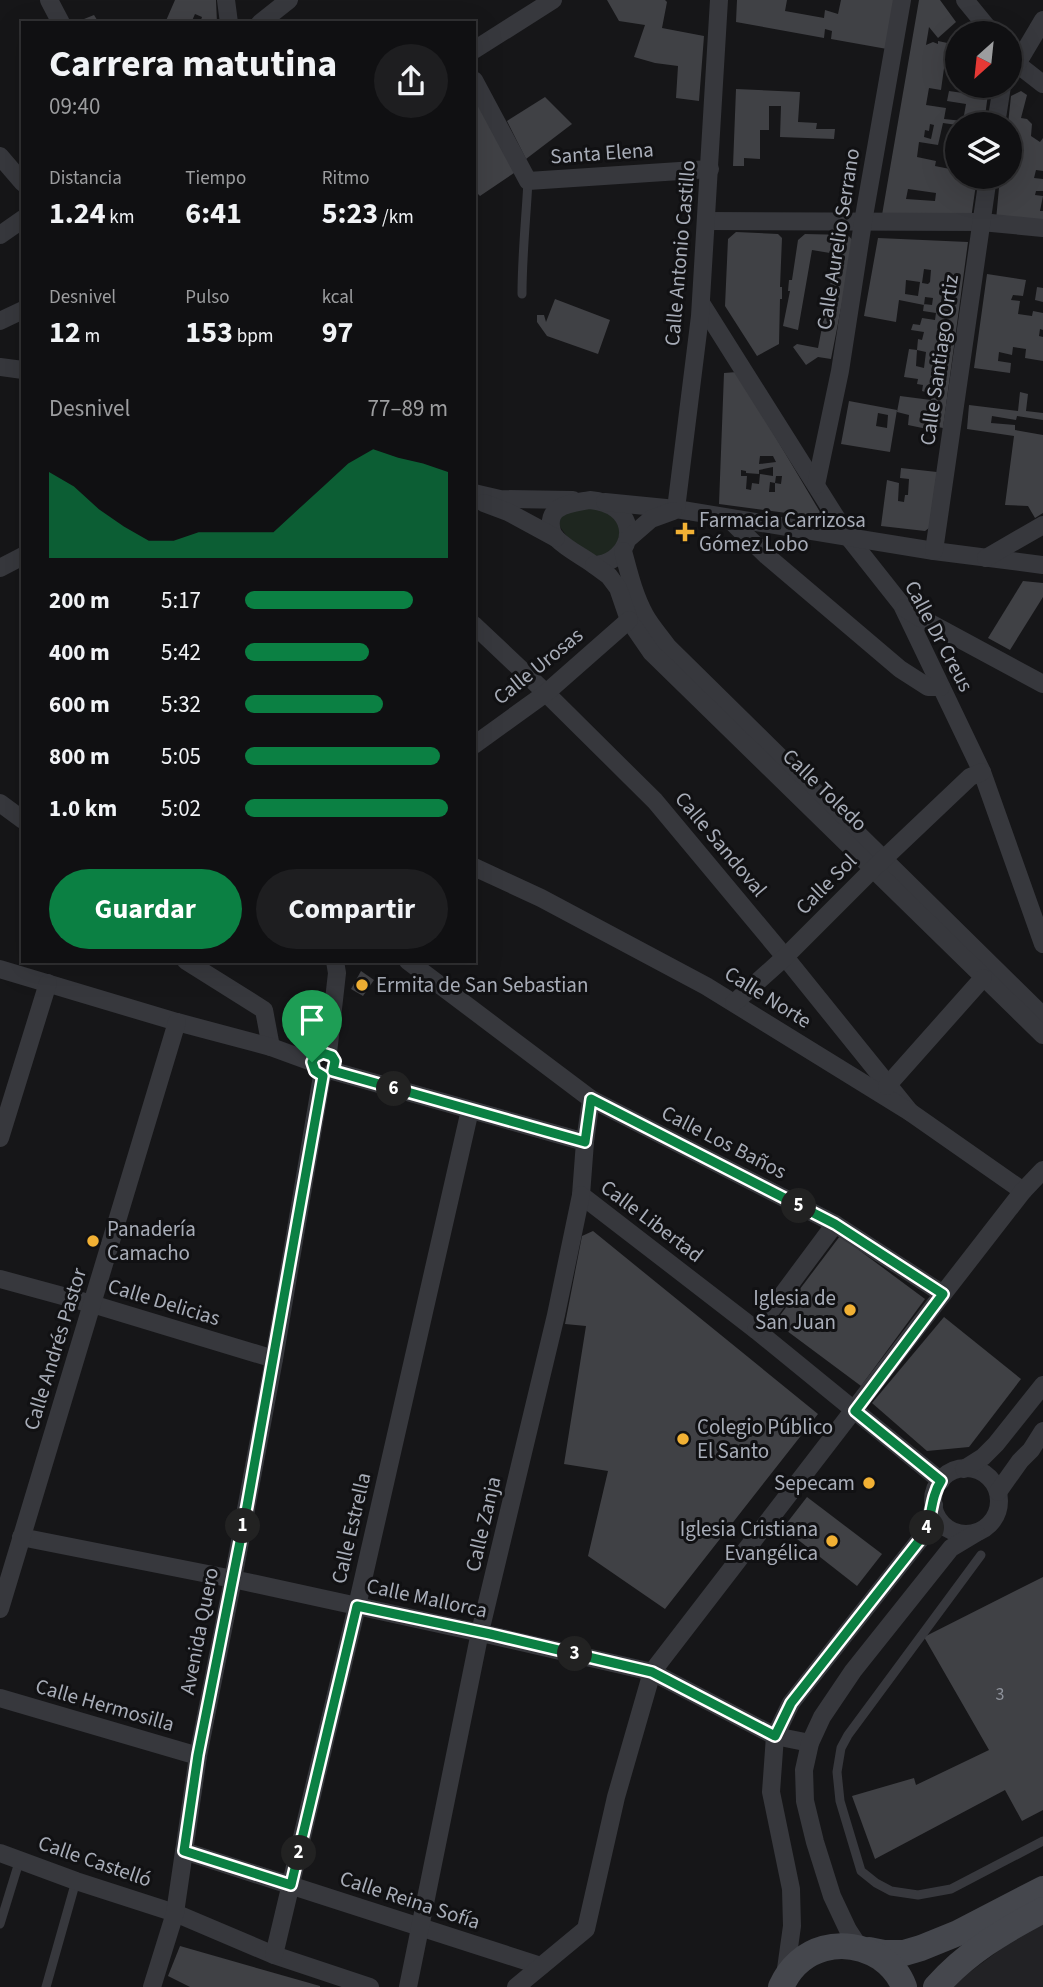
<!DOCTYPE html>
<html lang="es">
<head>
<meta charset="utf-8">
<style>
  :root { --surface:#101012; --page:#1e1e20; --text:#f1f3f6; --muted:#9c9d9f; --line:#303032; --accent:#0b8043 }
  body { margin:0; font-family:"Source Sans 3",sans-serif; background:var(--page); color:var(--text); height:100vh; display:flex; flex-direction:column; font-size:26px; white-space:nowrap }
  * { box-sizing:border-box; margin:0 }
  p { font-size:23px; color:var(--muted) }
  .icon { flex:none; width:38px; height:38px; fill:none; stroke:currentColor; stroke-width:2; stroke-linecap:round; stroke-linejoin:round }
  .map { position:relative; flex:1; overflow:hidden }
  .side { position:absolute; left:21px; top:21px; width:455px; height:942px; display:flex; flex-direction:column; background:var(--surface); border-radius:0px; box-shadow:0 7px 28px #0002,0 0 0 2px var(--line) }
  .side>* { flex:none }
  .needle { width:46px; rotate:207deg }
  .tools { position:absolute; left:945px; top:21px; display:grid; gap:14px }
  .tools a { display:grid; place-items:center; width:77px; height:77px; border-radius:50%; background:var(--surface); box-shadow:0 7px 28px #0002,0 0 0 2px var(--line); font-size:35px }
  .pin { position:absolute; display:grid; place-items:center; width:60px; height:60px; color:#fff; margin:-72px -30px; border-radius:50% 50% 50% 0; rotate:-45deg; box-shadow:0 0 7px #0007 }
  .pin .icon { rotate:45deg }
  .km { position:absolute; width:35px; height:35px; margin:-18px; border-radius:50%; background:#222; color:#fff; font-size:19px; line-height:35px; text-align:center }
  .round { display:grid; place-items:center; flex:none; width:74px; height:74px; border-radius:37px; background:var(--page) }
  .headline { display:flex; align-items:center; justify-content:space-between; height:119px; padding:0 28px }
  h1 { font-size:38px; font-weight:700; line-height:52px }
  .figures { display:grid; grid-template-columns:repeat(3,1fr); gap:10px; height:119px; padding:7px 28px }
  .figures div { display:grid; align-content:center }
  .figures b { font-size:30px; font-weight:700 }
  .figures small { font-size:19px; font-weight:400 }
  .figures p { font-size:19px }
  .chart { height:196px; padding:14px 28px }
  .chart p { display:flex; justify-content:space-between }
  .chart svg { width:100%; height:126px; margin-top:7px; fill:var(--accent); opacity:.7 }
  .primary-button { display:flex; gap:14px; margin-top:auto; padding:14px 28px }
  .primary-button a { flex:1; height:80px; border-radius:42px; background:var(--accent); color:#fff; font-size:28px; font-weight:700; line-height:80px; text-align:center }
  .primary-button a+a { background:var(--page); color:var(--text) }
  ul { padding:0 28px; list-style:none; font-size:23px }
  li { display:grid; grid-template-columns:112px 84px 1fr; align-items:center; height:52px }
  li i { height:18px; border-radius:9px; background:var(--accent) }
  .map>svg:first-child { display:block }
  .built { fill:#222225 }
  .green { fill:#1e261f }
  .building { fill:#404145; fill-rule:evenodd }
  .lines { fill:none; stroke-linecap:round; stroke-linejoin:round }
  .lane { stroke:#37383d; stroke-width:9 }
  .street { stroke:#37383d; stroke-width:18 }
  .secondary { stroke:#45474d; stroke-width:26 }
  .route-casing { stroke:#fff; stroke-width:14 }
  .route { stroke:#0b8043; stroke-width:9 }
  .poi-dot { fill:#f2b134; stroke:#111113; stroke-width:2.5 }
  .labels { text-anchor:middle; stroke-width:6; stroke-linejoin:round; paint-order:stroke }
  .number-label { font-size:18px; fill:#8e929b }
  .street-label { font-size:21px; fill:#a8adb8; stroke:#111113 }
  .poi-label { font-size:21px; fill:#a8adb8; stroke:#111113; text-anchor:start }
</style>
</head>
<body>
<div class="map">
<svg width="1043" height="1987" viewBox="0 0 1043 1987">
  <rect width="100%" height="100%" fill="#161618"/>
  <polygon class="built" points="1043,1923 1043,1987 953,1987 955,1983 1021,1934"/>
  <path class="green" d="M594,506L606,510L620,526C620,551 605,563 582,551C572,545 565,534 559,525L561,517L571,511Z"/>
  <g class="building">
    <polygon points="175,0 216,0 217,23 200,23 202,17 195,14 191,23 165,23"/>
    <polygon points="607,0 665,0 667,2 662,28 704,36 699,101 676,98 678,66 655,63 634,57 645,25 619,21"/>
    <polygon points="737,0 787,0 785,11 824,18 825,10 838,14 841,0 896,0 887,49 831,39 832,31 825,29 824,38 736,22"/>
    <path d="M919,0H940L956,22L938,38L929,27L926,45L933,42L938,44V41L957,45V63L945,61L941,90L929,88L926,105L946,108L944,119L963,121L966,104L947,101L949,91L970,94L972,86H989L984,124L957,125L943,123L938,145L919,142L917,157L936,161L935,166L950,169V167H952L953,161L957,162V177H977L971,219L882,215ZM930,124L934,125L931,139L924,137L925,130L929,131ZM908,189L936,193L935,201L906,199Z"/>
    <polygon points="94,15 99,23 74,23"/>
    <polygon points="736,89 800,92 798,122 817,123 816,129 835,129 834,139 780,137 781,106 769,106 769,130 760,130 760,159 744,158 744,166 733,166"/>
    <polygon points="474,91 517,171 480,196 476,192 474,193"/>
    <polygon points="1021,91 1027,95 1021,118 1027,119 1032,124 1031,136 1040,142 1043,138 1043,171 1036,170 1034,178 1043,179 1043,191 1036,191 1035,195 1043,196 1040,211 1043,211 1043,221 996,220 1000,177 1010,177 1010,124 1008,124 1011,96"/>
    <polygon points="545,97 572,124 526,159 507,121"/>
    <polygon points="736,232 778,234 782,238 780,287 782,287 782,299 780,299 779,344 757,356 725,306 728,239"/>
    <polygon points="805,234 848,235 854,242 831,359 818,357 806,365 793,347 797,344 818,348 836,254 812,250 798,330 783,326 790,291 788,291 789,280 792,280 798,240"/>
    <path d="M878,238L968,242L943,428L933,426L932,430L908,425L909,415L897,412L900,396L931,400L933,394L922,391L923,385L917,384L918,379L904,377L909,349L917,350L918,339L922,340L924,332L911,330L913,324L920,325L922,318L935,320L936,313L923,311L924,304L932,305L933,298L925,297L924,305L899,300L896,322L864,316ZM924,269L931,270L930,282L928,284L922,283ZM906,280L920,282L918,296L905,294ZM917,350L926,352L924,368L916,366Z"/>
    <polygon points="987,274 1026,280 1023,296 1013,295 1011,300 1020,301 1018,314 1032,316 1033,311 1043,313 1043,330 1040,329 1039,336 1043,337 1043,361 1025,358 1026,349 1013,347 1012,355 999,352 998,361 1011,363 1010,373 974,368"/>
    <polygon points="1037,287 1043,288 1043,302 1035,300"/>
    <polygon points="555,299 610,320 598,354 547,336 537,322 537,315 544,315 546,322"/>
    <path d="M737,372L820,512L817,517L719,504L724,373ZM760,456H773L776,462L759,464ZM773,467V476L760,474L759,484L752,483L751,490L746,489L747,476H741V470L746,471V473L759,474V470ZM776,476H782L781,484L775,483V492H769L770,482L775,483Z"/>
    <polygon points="1020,392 1028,394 1026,411 1043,413 1043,420 1017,416 1016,420 992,416 991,423 1015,425 1015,430 1043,435 1043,513 1035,518 1028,506 1005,505 1014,436 967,429 969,405 1018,411"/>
    <path d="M849,401L897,410L890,452L841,444ZM878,413L888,415L887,428L876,426Z"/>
    <polygon points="901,468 937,472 929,528 925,531 881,526 887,480 899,483 898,501 904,502 905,495 908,495 909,479 900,478"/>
    <polygon points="1023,581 1043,583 1043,597 1010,650 988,638"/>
    <polygon points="361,971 374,980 363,996 351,989"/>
    <polygon points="593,1231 818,1414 665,1609 588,1556 608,1471 564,1464 586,1326 565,1324 582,1236"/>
    <polygon points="840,1236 925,1299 861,1386 775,1322"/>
    <polygon points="944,1317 1021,1379 969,1447 927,1451 872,1403"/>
    <polygon points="807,1497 882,1554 857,1586 783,1528"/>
    <polygon points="1043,1577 1043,1810 1022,1821 1005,1790 875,1859 852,1796 914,1778 916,1785 989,1750 924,1637"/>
    <polygon points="180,1946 320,1986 320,1987 190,1987 168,1976"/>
  </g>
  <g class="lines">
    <g class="lane">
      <path d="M522,294C522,256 526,219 528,181"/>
      <polyline points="981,1555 848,1735 841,1748 837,1772 840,1801 861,1871 876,1883 891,1891 918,1895 951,1889 1043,1841"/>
      <polyline points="0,1924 20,1859"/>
      <polyline points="46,1987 76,1881"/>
    </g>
    <g class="street">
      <polyline points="49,0 61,23"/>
      <polyline points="226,0 229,23"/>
      <polyline points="965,0 992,33"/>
      <polyline points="260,23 289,0"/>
      <polyline points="474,50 553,0"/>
      <polyline points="1011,57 1017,64 1043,84"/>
      <polyline points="1017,64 1043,20"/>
      <polyline points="474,80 528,181 710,169"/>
      <polyline points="996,124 1002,86"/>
      <polyline points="0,156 23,183"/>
      <polyline points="706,221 981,222 1043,228"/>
      <polyline points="0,235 23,219"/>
      <polyline points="701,303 849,538 902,605 982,772 1043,944"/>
      <polyline points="0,321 23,310"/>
      <polyline points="0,367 23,370"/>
      <polyline points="816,485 840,371 863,222 902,0"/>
      <polyline points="474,493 500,499 573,500"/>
      <path d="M590,500C600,501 608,503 616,509C641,529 624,564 594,565C583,557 567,549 557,539C549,531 548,516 558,509C566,503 580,502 590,500Z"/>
      <polyline points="605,502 676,509 934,551 1043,565"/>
      <polyline points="484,503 508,512 556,538"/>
      <polyline points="676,509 700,316 719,0"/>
      <polyline points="728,518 767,556 900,669 928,687 941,687"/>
      <polyline points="628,539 651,519 673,511"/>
      <path d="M623,551C629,573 634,595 645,615C651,626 661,637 668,647L1043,1016"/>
      <polyline points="934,551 988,177"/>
      <polyline points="986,558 1043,525"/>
      <polyline points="594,565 609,576 618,588 629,620 651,652 1043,1035"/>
      <polyline points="0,568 23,556"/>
      <polyline points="904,608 917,616 1043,684"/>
      <polyline points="474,625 546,693 655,801 785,957 910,1112"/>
      <polyline points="474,745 546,693 629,620"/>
      <polyline points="0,803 23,820"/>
      <polyline points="474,867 541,898 706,986 910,1112 1023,1191"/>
      <polyline points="186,961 264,1010 271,1047"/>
      <polyline points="408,961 591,1099 585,1142"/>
      <polyline points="0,969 177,1022 271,1047 312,1062"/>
      <polyline points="734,1003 785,957 873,869 970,777 982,772"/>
      <polyline points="328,1053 337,973 335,961"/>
      <polyline points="333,1071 585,1142 581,1195 756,1330 941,1481"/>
      <polyline points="887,1086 983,978"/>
      <polyline points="591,1099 835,1224 943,1294"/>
      <polyline points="0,1138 48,983"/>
      <polyline points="0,1279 92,1304 274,1359"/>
      <polyline points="756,1330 835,1224"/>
      <circle cx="966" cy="1501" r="33"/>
      <polyline points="964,1469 983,1457 996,1444 1043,1385"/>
      <polyline points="998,1492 1020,1461 1031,1450 1043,1431"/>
      <polyline points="21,1537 233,1579 490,1635 652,1672 775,1736 810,1743"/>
      <polyline points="0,1609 177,1022"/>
      <polyline points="0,1698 198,1756"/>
      <polyline points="184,1851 541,1966"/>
      <polyline points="0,1853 76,1881 175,1913 274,1955 370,1987"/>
      <polyline points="859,1947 848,1930 832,1896 815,1842 805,1801 804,1770 810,1743 822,1717 853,1671 951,1548 976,1533"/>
      <polyline points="274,1955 357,1606 470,1110"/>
      <polyline points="785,1976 792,1926 791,1889 771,1792 775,1736 791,1703 926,1532 934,1505"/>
      <polyline points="152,1987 175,1913 198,1756 233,1579 274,1359 322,1076"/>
      <polyline points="408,1987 480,1632 556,1315 581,1195"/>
      <polyline points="516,1987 586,1929 616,1797 652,1672 943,1294 1023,1191 1043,1170"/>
    </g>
    <g class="secondary">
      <polyline points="869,1950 884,1953 904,1953 921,1948 958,1933 1043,1889"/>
      <path d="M781,1987C799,1946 844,1935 881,1958C891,1965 900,1976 904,1987"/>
      <path d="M936,1987C966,1953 1003,1931 1043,1910"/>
    </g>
  </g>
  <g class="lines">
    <g class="route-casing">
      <path id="route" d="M323,1053L332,1056L335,1061L333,1071L585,1142L591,1099L835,1224L943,1294L855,1411L941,1481C931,1496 932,1515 926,1532L791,1703L775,1736L652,1672L490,1634L357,1606L291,1885L184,1851L198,1755L247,1506L323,1076L315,1071L312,1062L315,1057Z"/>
    </g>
    <use href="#route" class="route"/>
  </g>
  <g class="poi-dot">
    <path d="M681.5 521.5h7v7h7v7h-7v7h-7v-7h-7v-7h7z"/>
    <circle cx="362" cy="985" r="7"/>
    <circle cx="93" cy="1241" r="7"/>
    <circle cx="850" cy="1310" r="7"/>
    <circle cx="683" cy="1439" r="7"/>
    <circle cx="869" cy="1483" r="7"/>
    <circle cx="832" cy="1541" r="7"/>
  </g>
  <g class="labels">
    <g class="number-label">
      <text x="1000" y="1700">3</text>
    </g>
    <g class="street-label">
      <text transform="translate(602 153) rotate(-4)" y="7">Santa Elena</text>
      <text transform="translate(838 239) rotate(-81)" y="7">Calle Aurelio Serrano</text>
      <text transform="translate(680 253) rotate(-85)" y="7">Calle Antonio Castillo</text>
      <text transform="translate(939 360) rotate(-82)" y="7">Calle Santiago Ortiz</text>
      <text transform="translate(939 636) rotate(62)" y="7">Calle Dr Creus</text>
      <text transform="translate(538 666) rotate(-39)" y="7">Calle Urosas</text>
      <text transform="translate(825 790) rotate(44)" y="7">Calle Toledo</text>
      <text transform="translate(721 844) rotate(50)" y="7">Calle Sandoval</text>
      <text transform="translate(826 884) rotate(-45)" y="7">Calle Sol</text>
      <text transform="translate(768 997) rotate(32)" y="7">Calle Norte</text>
      <text transform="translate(724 1142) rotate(27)" y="7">Calle Los Baños</text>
      <text transform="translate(652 1221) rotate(37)" y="7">Calle Libertad</text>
      <text transform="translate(164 1302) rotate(17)" y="7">Calle Delicias</text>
      <text transform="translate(55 1349) rotate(-73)" y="7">Calle Andrés Pastor</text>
      <text transform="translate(483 1524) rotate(-77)" y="7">Calle Zanja</text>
      <text transform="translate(351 1528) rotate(-77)" y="7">Calle Estrella</text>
      <text transform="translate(427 1598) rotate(12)" y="7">Calle Mallorca</text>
      <text transform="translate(199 1631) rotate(-79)" y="7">Avenida Quero</text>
      <text transform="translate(105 1705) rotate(16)" y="7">Calle Hermosilla</text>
      <text transform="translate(95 1861) rotate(19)" y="7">Calle Castelló</text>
      <text transform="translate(410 1900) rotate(18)" y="7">Calle Reina Sofía</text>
    </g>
    <g class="poi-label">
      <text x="699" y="527">Farmacia Carrizosa<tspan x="699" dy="24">Gómez Lobo</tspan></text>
      <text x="376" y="992">Ermita de San Sebastian</text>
      <text x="107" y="1236">Panadería<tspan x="107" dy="24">Camacho</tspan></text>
      <text x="836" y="1305" text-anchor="end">Iglesia de<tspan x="836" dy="24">San Juan</tspan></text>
      <text x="697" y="1434">Colegio Público<tspan x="697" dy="24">El Santo</tspan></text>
      <text x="855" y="1490" text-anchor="end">Sepecam</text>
      <text x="818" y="1536" text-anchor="end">Iglesia Cristiana<tspan x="818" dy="24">Evangélica</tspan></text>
    </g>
  </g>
</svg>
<div class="tools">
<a><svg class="needle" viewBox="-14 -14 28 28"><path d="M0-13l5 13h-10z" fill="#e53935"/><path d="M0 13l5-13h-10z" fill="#9c9d9f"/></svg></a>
<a><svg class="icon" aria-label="layers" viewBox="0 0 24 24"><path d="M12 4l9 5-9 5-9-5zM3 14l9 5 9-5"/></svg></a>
</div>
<div class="pin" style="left:312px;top:1062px;background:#1e9e55"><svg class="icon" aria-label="arrive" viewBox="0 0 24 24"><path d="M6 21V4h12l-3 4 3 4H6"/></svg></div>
<b class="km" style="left:243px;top:1526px">1</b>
<b class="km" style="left:299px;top:1853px">2</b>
<b class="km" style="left:575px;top:1654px">3</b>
<b class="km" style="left:927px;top:1528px">4</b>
<b class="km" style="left:799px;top:1206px">5</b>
<b class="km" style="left:394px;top:1089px">6</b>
<section class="side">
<div class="headline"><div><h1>Carrera matutina</h1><p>09:40</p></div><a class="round"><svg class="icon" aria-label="share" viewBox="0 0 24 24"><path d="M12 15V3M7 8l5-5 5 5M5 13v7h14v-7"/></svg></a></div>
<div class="figures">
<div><p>Distancia</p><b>1.24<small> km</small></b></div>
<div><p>Tiempo</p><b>6:41</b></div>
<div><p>Ritmo</p><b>5:23<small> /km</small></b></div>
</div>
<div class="figures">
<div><p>Desnivel</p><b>12<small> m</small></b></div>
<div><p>Pulso</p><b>153<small> bpm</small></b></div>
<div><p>kcal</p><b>97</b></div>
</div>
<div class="chart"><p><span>Desnivel</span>77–89 m</p>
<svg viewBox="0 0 160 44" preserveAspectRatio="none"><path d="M0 44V14L10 19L20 27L30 33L40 38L50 38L60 35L70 35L80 35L90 35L100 27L110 19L120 11L130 6L140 9L150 11L160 14V44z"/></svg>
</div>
<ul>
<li><b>200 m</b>5:17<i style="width:83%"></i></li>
<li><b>400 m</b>5:42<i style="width:61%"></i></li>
<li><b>600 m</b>5:32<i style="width:68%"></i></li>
<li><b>800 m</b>5:05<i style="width:96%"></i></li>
<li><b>1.0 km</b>5:02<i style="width:100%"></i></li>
</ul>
<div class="primary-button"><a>Guardar</a><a>Compartir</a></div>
</section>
</div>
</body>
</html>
